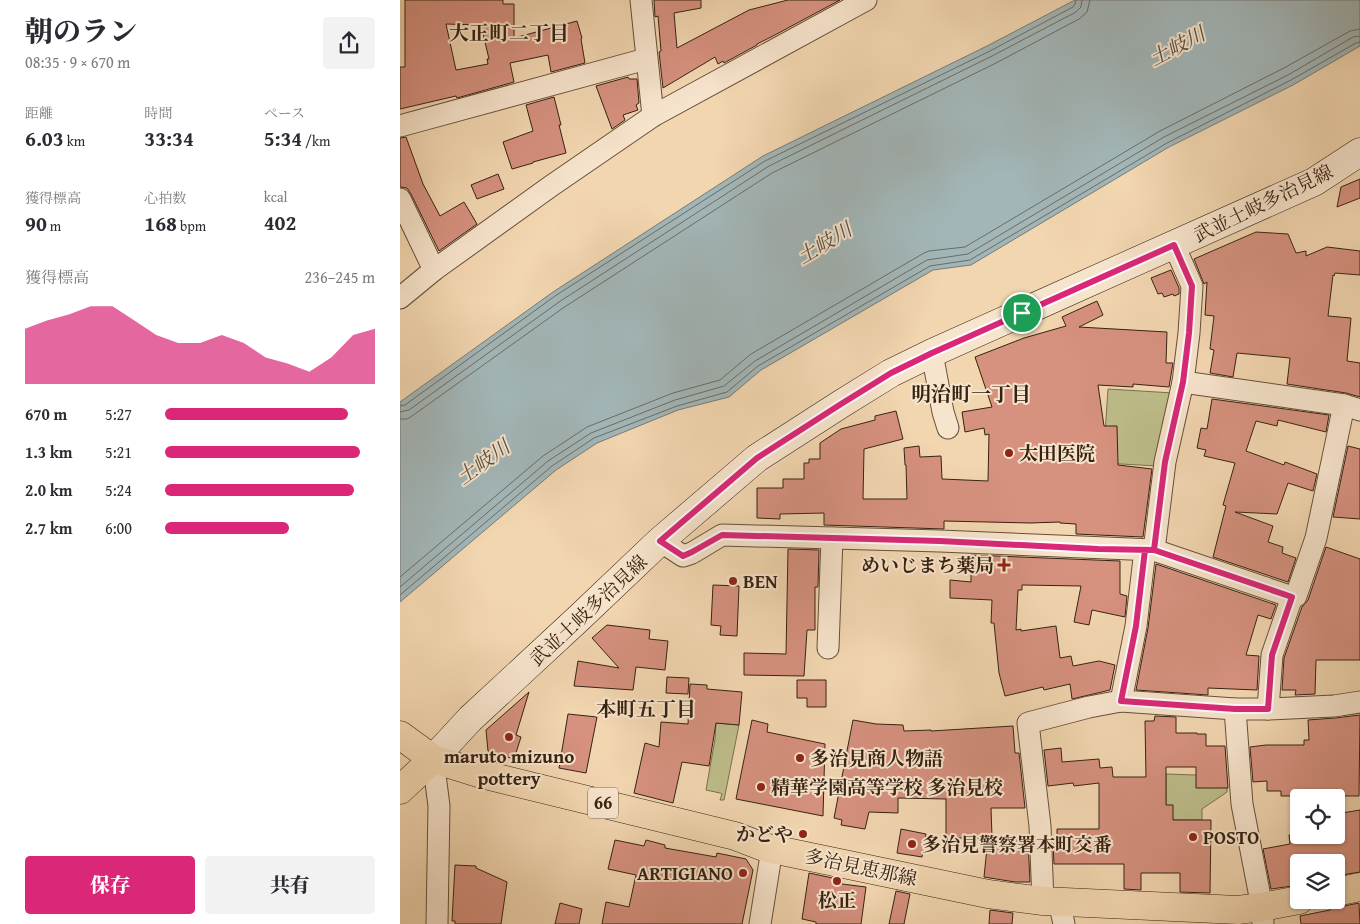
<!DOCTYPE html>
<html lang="ja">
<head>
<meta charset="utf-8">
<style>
  :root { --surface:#fff; --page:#f2f2f3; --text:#2b2b33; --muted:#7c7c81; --accent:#db2777 }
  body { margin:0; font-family:"Gentium Book Plus","Noto Serif JP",serif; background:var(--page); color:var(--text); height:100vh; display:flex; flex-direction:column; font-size:19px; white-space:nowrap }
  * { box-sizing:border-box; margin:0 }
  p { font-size:16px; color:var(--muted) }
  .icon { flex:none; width:28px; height:28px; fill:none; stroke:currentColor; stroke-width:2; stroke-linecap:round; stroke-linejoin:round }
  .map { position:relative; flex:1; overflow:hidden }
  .side { display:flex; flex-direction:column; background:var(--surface); width:400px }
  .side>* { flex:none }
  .fabs { position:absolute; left:890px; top:789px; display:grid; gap:10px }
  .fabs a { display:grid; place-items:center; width:55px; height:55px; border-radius:5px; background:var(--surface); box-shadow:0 1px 4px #0004; font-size:25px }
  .pin { position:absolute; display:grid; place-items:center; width:42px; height:42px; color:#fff; margin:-21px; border:2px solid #fff; border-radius:50%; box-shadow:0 1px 5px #0007 }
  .round { display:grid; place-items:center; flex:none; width:52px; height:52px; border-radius:5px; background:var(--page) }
  .overview { display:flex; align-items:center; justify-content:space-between; height:85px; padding:0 25px }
  h1 { font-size:28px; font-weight:800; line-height:38px }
  .figures { display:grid; grid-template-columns:repeat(3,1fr); gap:8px; height:85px; padding:5px 25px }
  .figures div { display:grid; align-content:center }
  .figures b { font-size:21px; font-weight:800 }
  .figures small { font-size:14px; font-weight:400 }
  .figures p { font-size:14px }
  .chart { height:140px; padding:10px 25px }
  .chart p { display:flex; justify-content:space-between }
  .chart svg { width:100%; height:90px; margin-top:5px; fill:var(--accent); opacity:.7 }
  .action { display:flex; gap:10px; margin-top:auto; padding:10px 25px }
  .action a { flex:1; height:58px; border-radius:5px; background:var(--accent); color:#fff; font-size:20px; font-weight:800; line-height:58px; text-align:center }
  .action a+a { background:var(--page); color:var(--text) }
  ul { padding:0 25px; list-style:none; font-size:16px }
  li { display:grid; grid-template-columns:80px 60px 1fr; align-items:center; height:38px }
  li i { height:12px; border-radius:6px; background:var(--accent) }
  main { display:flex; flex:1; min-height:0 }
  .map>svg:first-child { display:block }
  .green { fill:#bdbd8a; stroke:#7a704e }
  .water { fill:#a2b6b8; stroke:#777b76 }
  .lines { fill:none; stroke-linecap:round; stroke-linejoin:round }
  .shore { stroke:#6c6c65; stroke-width:1 }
  .building { fill:#d6917f; stroke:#372212; fill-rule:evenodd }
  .minor-casing { stroke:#664f3a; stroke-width:23 }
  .secondary-casing { stroke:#372212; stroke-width:29 }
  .primary-casing { stroke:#372212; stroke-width:29 }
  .minor { stroke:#f7e4cc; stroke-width:21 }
  .secondary { stroke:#f7e4cc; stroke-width:28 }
  .primary { stroke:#f2d6b0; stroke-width:28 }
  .route-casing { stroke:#fff; stroke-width:10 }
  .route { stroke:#db2777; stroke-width:6 }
  .poi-dot { fill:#8f2418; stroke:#f7e4cc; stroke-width:2 }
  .labels { text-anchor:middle; stroke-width:4; stroke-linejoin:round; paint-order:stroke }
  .shield { fill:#f7e4cc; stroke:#715c4a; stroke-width:1 }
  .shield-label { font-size:18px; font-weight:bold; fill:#372212 }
  .street-label { font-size:19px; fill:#372212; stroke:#f7e4cc }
  .poi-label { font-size:19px; font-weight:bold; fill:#372212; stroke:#f7e4cc; text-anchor:start }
  .neighbourhood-label { font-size:20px; font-weight:bold; fill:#372212; stroke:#f7e4cc }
  .water-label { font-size:20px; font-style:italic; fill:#574e44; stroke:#f7e4cc }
</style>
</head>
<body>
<main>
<section class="side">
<div class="overview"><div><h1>朝のラン</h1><p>08:35 · 9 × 670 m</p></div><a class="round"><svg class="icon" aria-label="share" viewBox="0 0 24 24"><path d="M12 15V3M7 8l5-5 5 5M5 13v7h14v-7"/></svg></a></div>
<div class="figures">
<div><p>距離</p><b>6.03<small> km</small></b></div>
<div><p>時間</p><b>33:34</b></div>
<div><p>ペース</p><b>5:34<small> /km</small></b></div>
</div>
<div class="figures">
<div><p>獲得標高</p><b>90<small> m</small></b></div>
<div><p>心拍数</p><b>168<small> bpm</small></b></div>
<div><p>kcal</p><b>402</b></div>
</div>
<div class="chart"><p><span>獲得標高</span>236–245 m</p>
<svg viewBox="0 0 160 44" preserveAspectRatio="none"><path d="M0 44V17L10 13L20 10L30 6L40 6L50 13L60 20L70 24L80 24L90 20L100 24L110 31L120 34L130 38L140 31L150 20L160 17V44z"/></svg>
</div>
<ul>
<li><b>670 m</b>5:27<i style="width:87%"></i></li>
<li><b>1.3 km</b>5:21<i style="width:93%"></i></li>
<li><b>2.0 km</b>5:24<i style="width:90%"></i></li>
<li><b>2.7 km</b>6:00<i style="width:59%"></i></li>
</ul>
<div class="action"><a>保存</a><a>共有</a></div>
</section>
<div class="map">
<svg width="960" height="924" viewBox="0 0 960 924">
  <rect width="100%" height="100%" fill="#f2d6b0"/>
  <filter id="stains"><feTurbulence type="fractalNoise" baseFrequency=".004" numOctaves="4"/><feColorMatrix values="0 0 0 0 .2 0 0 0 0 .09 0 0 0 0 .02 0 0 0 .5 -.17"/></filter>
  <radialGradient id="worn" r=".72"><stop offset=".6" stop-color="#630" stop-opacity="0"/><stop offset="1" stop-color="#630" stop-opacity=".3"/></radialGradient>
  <g class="green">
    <polygon points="708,389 773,393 758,466 703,463"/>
    <polygon points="316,723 339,725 324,800 320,800 322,794 320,793 306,790 315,739"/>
    <polygon points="766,774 796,775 827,788 827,792 802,809 802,820 773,820 766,805"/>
  </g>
  <polygon class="water" points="675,0 960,0 960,46 893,85 769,147 571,265 533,270 361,370 329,397 278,410 197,443 156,470 0,602 0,402 153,292 363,156 587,46"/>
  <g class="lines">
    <g class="shore">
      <polyline points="0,406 5,405 155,296 365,161 590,51 673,7 675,4 676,0"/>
      <polyline points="0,412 9,410 159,302 369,166 592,56 676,12 681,7 682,0"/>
      <polyline points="0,419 7,419 12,416 163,308 372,173 596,63 679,19 687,12 690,0"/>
      <polyline points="0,577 143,456 187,427 273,393 320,380 351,354 524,253 529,251 565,247 760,131 884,68 950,31 960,29"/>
      <polyline points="0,587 148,461 191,433 275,400 324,386 355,361 527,260 568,254 764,137 888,75 953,37 960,36"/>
      <polyline points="0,595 152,466 194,438 277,406 327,392 358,366 530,266 570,260 767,143 891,80 956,43 960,42"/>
    </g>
  </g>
  <g class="building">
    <path d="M5,0H103V4H114V38L177,21L182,38L181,39L185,63L151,72L148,55L110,63L114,82L57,98L56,96L0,109V67H5ZM46,24L81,25L89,59H87L88,64L56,70Z"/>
    <polygon points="254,0 301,0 301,8 274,13 277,48 349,10 388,0 440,0 373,36 357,44 357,45 324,63 323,61 318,64 315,57 263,88 259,52 261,51 258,16 255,17"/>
    <polygon points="228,77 229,79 237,79 239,103 236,105 238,110 223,115 225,120 212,129 196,86"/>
    <polygon points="154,97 161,125 159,125 166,153 133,162 133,163 112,169 103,142 133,131 126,105"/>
    <polygon points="6,137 23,184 40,216 64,202 77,224 39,251 11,194 7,188 0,187 0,138"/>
    <polygon points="98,174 104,189 77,199 71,185"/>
    <polygon points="960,179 960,198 937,207 941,187"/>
    <polygon points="856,232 888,234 896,253 906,251 906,256 927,247 960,251 960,275 935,273 934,276 933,275 928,316 951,318 947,361 960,363 960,397 946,393 887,384 890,358 837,353 833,377 810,373 814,350 810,349 814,316 805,315 807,282 804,284 794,259"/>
    <polygon points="771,270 779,288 779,294 774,296 773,294 764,297 762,293 758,294 751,278"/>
    <polygon points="697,301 703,315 679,327 767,332 766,363 773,363 769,387 733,384 733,387 698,385 704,426 717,426 718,465 752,469 743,537 676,534 676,524 660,523 660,522 630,523 544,521 544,529 424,525 424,513 380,514 380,519 357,518 357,488 383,488 383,479 404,479 404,463 409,463 409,459 420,459 420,443 441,429 475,420 475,416 496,411 503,439 464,449 463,499 507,499 506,465 505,465 504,448 519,446 520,457 541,456 542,479 588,481 589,434 585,435 584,428 565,432 562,412 592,407 575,357 624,338 666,326 662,317"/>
    <polygon points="812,399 929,415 926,432 878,420 877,426 856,421 846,451 884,465 885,462 917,474 913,491 888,483 877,514 835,512 873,526 868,542 883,547 882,553 896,558 888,582 813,557 826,506 823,505 835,463 804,456 806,450 797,448 801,428 807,429"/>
    <polygon points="948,446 960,449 960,519 933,517"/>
    <polygon points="926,547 960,559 960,660 916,660 915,694 895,695 896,690 882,690 884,658 902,607 908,600"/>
    <polygon points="388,549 419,550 418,587 415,587 415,630 407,630 404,676 344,675 344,653 386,654"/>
    <polygon points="571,555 720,561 720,594 727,596 725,617 692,610 689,625 674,622 681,586 622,585 622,590 618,590 616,630 621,629 621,631 656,626 660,658 671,656 673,666 699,661 715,665 710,690 672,699 670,684 644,690 643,687 605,696 599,673 594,623 591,623 592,600 550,598 550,580 571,582"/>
    <polygon points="756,564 876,605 871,619 858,615 846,655 859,656 857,690 808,688 808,695 736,690 748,628"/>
    <polygon points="313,585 339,586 337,636 320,635 321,626 311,625"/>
    <polygon points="207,625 250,630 249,639 268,641 265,670 236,667 233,690 174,686 178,661 219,668 192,638"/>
    <polygon points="267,677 289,678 288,694 266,693"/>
    <polygon points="397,680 426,680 426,707 407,707 407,698 397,698"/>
    <polygon points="290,684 307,685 307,689 342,692 339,725 316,723 309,766 282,762 273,803 234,793 245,743 259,747 261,722 288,724"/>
    <polygon points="129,692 116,735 121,737 114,759 88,751 86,730"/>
    <polygon points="168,714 197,717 186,773 159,768"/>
    <polygon points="960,715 959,796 931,796 931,790 899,790 899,796 881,796 881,791 867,791 867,781 853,782 850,747 866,745 904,745 904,740 909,740 908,720 935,718"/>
    <polygon points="755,716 776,717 776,733 797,733 797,734 806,734 806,746 825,746 828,788 796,788 796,767 766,767 766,805 773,805 773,820 811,820 810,893 780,892 780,873 741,873 741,890 724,889 724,864 654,864 653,844 657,844 657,829 699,829 699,783 674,786 673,783 648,786 644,750 661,748 662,762 699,759 700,768 712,767 713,777 746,777 745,721 754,721"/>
    <polygon points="352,720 368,724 367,732 425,744 423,816 336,799"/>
    <polygon points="453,720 476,724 503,725 504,731 531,730 531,731 613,726 615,753 619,753 625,808 591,808 592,837 628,841 630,882 615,882 584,877 588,838 546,838 546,799 498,798 498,813 469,812 465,829 441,825 442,820 434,818"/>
    <polygon points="960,810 960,872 936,876 936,862 899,862 899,885 871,889 863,849 890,844 889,835 936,835 936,814"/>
    <polygon points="501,829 526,834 522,857 497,853"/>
    <polygon points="215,840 244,846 246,840 265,845 265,848 316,857 317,853 346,859 353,870 342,924 202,924 206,902 229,907 236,875 208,869"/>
    <polygon points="55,865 76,866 76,868 107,882 101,924 55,924 55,921 52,921"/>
    <polygon points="409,873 442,880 442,884 466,887 461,924 416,924 416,922 402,919"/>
    <polygon points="496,891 510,894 504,924 489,924"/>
    <polygon points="160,903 182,909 179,924 155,924"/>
    <polygon points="959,903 960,924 901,924 900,916 930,910 930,906 939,907"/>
    <polygon points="590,910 613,913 612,924 589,924"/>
  </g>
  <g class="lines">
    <g class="minor-casing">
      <g id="minor">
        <polyline points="241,0 253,116"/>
        <polyline points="0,126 246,59"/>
        <polyline points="0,199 34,270"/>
        <polyline points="0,298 34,270 151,186 253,116 466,0"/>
        <polyline points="532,353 543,412 548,428"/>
        <polyline points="783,382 944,405 960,410"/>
        <polyline points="260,541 283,556 292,553 322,535 540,541 754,550 892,597"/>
        <polyline points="754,550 765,462 783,382 789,333 792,286 774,245"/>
        <polyline points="428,648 432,538"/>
        <polyline points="721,701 736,626 745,550"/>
        <polyline points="835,709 842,804 862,907 863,924"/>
        <polyline points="868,709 872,655 892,597 896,596 916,538 944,405"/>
        <polyline points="33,759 39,806 37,924"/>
        <polyline points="643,901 640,826 628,723 689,707 721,701 835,709 868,709 934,706 960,702"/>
        <polyline points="659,901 664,924"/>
        <polyline points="360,924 372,849"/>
      </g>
    </g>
    <g class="secondary-casing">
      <polyline id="secondary" points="33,759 70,719 179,618 260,541 357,458 441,404 491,373 532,353 690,282 914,182 960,152"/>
    </g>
    <g class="primary-casing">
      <g id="primary">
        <polyline points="0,735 33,759 81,774 335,836 361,846 372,849 588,894 643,901 838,910 862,907 899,900"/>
        <polyline points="0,790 33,759"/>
        <polyline points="936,892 960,887"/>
      </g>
    </g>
    <use href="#minor" class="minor"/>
    <use href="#secondary" class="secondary"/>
    <use href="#primary" class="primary"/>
  </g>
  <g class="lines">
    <g class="route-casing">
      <polyline id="route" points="622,313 532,353 491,373 441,404 357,458 260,541 283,556 292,552 322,535 540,541 698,549 754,550 892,597 872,655 868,709 835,709 721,701 736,626 745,550 754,550 765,462 783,382 789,333 792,286 774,245 622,313"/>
    </g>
    <use href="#route" class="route"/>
  </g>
  <g class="poi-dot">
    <circle cx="609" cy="453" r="5"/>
    <path d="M601.5 557.5h5v5h5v5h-5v5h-5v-5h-5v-5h5z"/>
    <circle cx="333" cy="581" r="5"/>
    <circle cx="109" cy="737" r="5"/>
    <circle cx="400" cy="758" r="5"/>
    <circle cx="361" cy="787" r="5"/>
    <circle cx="403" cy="834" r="5"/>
    <circle cx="793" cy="837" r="5"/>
    <circle cx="512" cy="844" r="5"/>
    <circle cx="343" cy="873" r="5"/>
    <circle cx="437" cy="881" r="5"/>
  </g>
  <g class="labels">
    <rect class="shield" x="188" y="787.5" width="30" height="31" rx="4"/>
    <g class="shield-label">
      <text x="203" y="809">66</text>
    </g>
    <g class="street-label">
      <text transform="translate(863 203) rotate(-26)" y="7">武並土岐多治見線</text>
      <text transform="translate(188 610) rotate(-43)" y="7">武並土岐多治見線</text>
      <text transform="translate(461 867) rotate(12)" y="7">多治見恵那線</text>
    </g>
    <g class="poi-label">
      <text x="619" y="460">太田医院</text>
      <text x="594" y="572" text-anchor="end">めいじまち薬局</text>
      <text x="343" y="588">BEN</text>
      <text x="109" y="763" text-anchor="middle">maruto mizuno<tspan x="109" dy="22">pottery</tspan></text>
      <text x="410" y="765">多治見商人物語</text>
      <text x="371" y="794">精華学園高等学校 多治見校</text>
      <text x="393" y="841" text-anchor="end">かどや</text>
      <text x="803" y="844">POSTO</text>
      <text x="522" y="851">多治見警察署本町交番</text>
      <text x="333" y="880" text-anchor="end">ARTIGIANO</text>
      <text x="437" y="907" text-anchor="middle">松正</text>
    </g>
    <g class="neighbourhood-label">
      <text x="109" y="40">大正町二丁目</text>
      <text x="571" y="401">明治町一丁目</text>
      <text x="246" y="716">本町五丁目</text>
    </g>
    <g class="water-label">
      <text transform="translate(777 46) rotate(-28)" y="7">土岐川</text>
      <text transform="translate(424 243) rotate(-31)" y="7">土岐川</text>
      <text transform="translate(83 462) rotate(-36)" y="7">土岐川</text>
    </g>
  </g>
  <rect width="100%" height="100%" filter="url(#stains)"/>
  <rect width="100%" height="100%" fill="url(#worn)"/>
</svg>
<div class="fabs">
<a><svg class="icon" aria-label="locate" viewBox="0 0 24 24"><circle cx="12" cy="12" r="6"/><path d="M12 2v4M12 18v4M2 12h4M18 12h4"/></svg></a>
<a><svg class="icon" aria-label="layers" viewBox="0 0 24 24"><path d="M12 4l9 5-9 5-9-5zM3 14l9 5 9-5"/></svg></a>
</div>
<div class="pin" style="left:622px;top:313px;background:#1e9e55"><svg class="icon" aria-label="arrive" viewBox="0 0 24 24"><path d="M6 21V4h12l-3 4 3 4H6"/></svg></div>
</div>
</main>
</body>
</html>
